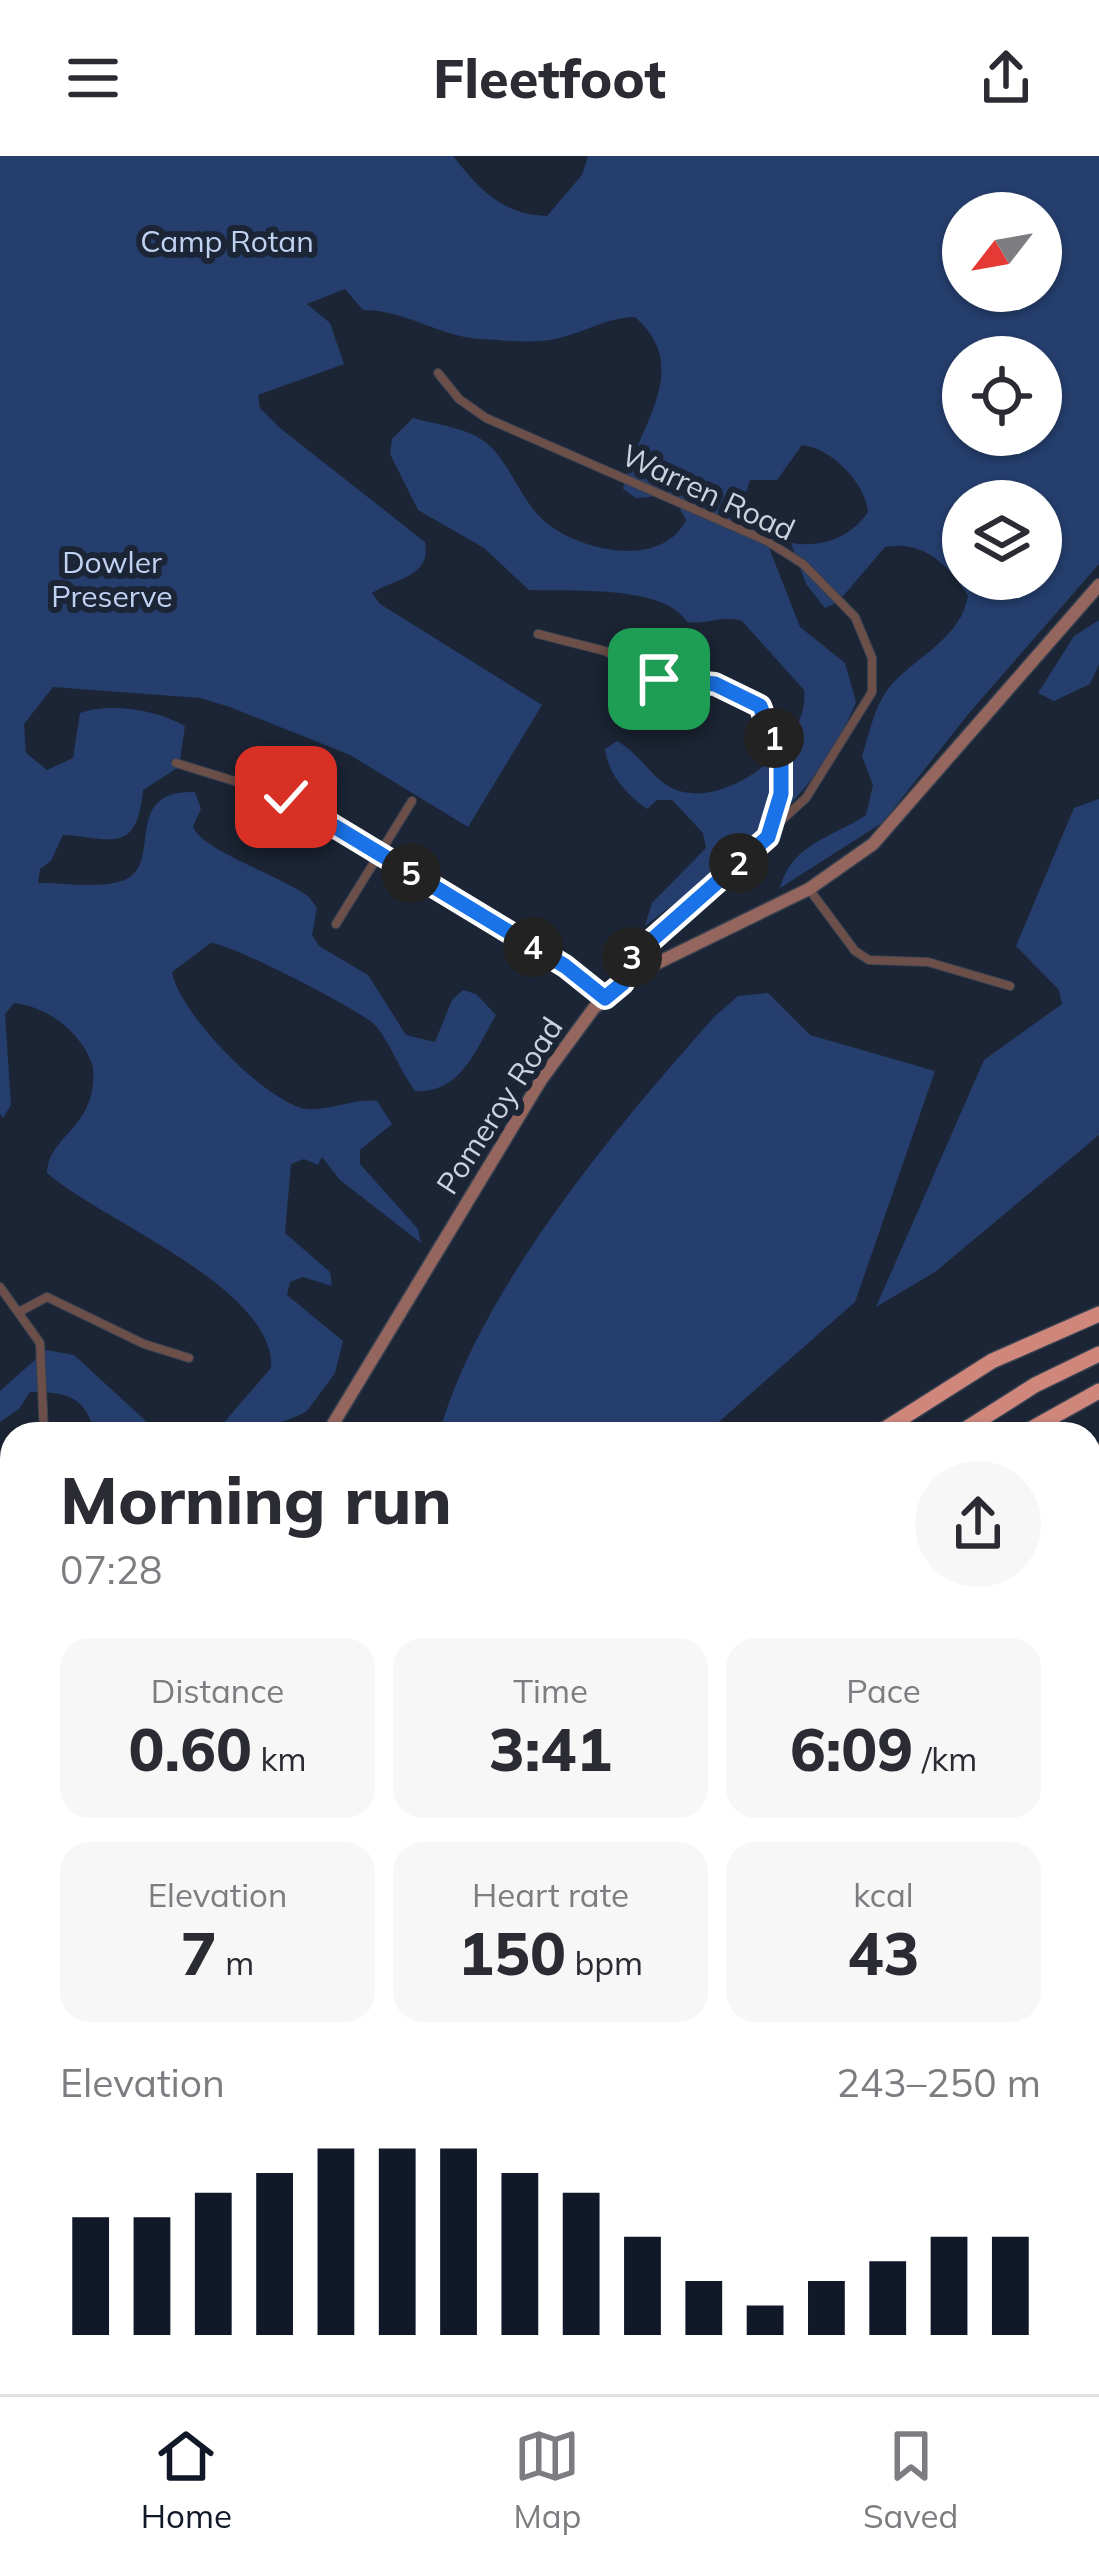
<!DOCTYPE html>
<html lang="en">
<head>
<meta charset="utf-8">
<style>
  :root { --surface:#fff; --page:#f7f7f7; --text:#2b2b33; --muted:#7c7c81; --line:#e1e1e2; --accent:#111827 }
  body { margin:0; font-family:Mulish,sans-serif; background:var(--page); color:var(--text); height:100vh; display:flex; flex-direction:column; font-size:45px; white-space:nowrap }
  * { box-sizing:border-box; margin:0 }
  p { font-size:39px; color:var(--muted) }
  .icon { flex:none; width:66px; height:66px; fill:none; stroke:currentColor; stroke-width:2; stroke-linecap:round; stroke-linejoin:round }
  .map { position:relative; flex:1; overflow:hidden }
  .sheet { position:absolute; left:0px; top:1266px; width:1101px; height:972px; display:flex; flex-direction:column; background:var(--surface); border-radius:36px 36px 0 0; box-shadow:0 3px 9px #0004 }
  .sheet>* { flex:none }
  .needle { width:78px; rotate:239deg }
  .controls { position:absolute; left:942px; top:36px; display:grid; gap:24px }
  .controls a { display:grid; place-items:center; width:120px; height:120px; border-radius:50%; background:var(--surface); box-shadow:0 3px 9px #0004; font-size:60px }
  .pin { position:absolute; display:grid; place-items:center; width:102px; height:102px; color:#fff; margin:-51px; border-radius:24px; box-shadow:0 6px 18px #0006 }
  .km { position:absolute; width:60px; height:60px; margin:-30px; border-radius:50%; background:#222; color:#fff; font-size:33px; line-height:60px; text-align:center }
  .round { display:grid; place-items:center; flex:none; width:126px; height:126px; border-radius:63px; background:var(--page) }
  .headline { display:flex; align-items:center; justify-content:space-between; height:204px; padding:0 60px }
  h1 { font-size:66px; font-weight:800; line-height:90px }
  .metrics { display:grid; grid-template-columns:repeat(3,1fr); gap:18px; height:204px; padding:12px 60px }
  .metrics div { display:grid; align-content:center; border-radius:30px; background:var(--page); text-align:center }
  .metrics b { font-size:60px; font-weight:800 }
  .metrics small { font-size:33px; font-weight:400 }
  .metrics p { font-size:33px }
  .chart { height:336px; padding:24px 60px }
  .chart p { display:flex; justify-content:space-between }
  .chart svg { width:100%; height:216px; margin-top:12px; stroke:var(--accent); stroke-width:6 }
  header { display:flex; justify-content:space-between; align-items:center; height:156px; padding:0 60px; background:var(--surface); font-size:54px; font-weight:800 }
  .menu { display:flex; justify-content:space-around; align-items:center; height:168px; border-top:3px solid var(--line); background:var(--surface); font-size:33px; color:var(--muted) }
  .menu a { display:grid; justify-items:center; gap:6px }
  .menu .active { color:var(--accent) }
  .map>svg:first-child { display:block }
  .green { fill:#253e6d; fill-rule:evenodd }
  .lines { fill:none; stroke-linecap:round; stroke-linejoin:round }
  .street-casing { stroke:#384150; stroke-width:10 }
  .secondary-casing { stroke:#384150; stroke-width:15 }
  .highway-casing { stroke:#384150; stroke-width:18 }
  .street { stroke:#6d4f4a; stroke-width:8 }
  .secondary { stroke:#95665e; stroke-width:12 }
  .highway { stroke:#cf877b; stroke-width:15 }
  .route-casing { stroke:#fff; stroke-width:24 }
  .route { stroke:#1a73e8; stroke-width:15 }
  .labels { text-anchor:middle; stroke-width:12; stroke-linejoin:round; paint-order:stroke }
  .park-label { font-size:30px; fill:#c0d2f2; stroke:#1c2535 }
  .street-label { font-size:30px; fill:#cdd3de; stroke:#1c2535 }
</style>
</head>
<body>
<header><svg class="icon" aria-label="menu" viewBox="0 0 24 24"><path d="M4 6h16M4 12h16M4 18h16"/></svg>Fleetfoot<svg class="icon" aria-label="share" viewBox="0 0 24 24"><path d="M12 15V3M7 8l5-5 5 5M5 13v7h14v-7"/></svg></header>
<div class="map">
<svg width="1099" height="2238" viewBox="0 0 1099 2238">
  <rect width="100%" height="100%" fill="#1c2535"/>
  <g class="green">
    <path d="M0,0H453C480,34 501,58 547,60L582,19L588,0H1099V408L970,556L882,667L780,732C791,688 833,681 866,659L873,629L862,600C868,582 874,554 884,539C907,503 960,487 968,440C949,409 923,384 885,391L838,446L825,452L806,428L791,387C822,392 850,382 868,356C865,326 831,292 802,289L777,324H750L742,350L768,389L800,471L845,507L856,546C816,647 728,707 645,770L652,747L706,692L703,677L672,644H657L647,653C626,638 608,618 605,593L617,585C640,597 651,623 674,633C723,655 811,590 804,534L742,465C722,458 707,469 687,466C664,428 569,436 529,434L484,392L418,354L390,298L392,283L413,262C435,268 466,272 484,285C508,303 518,338 539,360C573,395 661,415 686,364L672,339L636,342L623,333C634,274 696,214 635,161C604,162 584,177 555,183C532,188 503,184 480,183C438,180 406,154 363,154L345,133L307,148L330,167L344,208L258,239L260,252L280,272L425,386C432,421 395,422 372,437L380,448L542,549L468,671L350,599L230,551L200,542L53,531L24,568L26,597L47,614L73,602L80,557C110,546 158,554 185,570L179,611L143,634C137,701 109,681 63,679L51,705L40,713L38,727C64,726 108,735 130,721C160,700 124,634 195,636L201,653L193,670C199,694 283,720 309,741L317,752L312,779L319,790L368,819L406,879L435,886L452,844L463,834L476,838L496,859C476,893 461,938 415,935C400,915 392,890 376,870C366,857 228,786 211,787L172,816C179,857 261,940 301,952C324,958 352,942 377,945L392,968L360,994V1008L418,1073L421,1087L340,1024L322,1001L318,1009L304,1003L291,1008L285,1077L330,1116L332,1130L303,1121L290,1126L287,1139L343,1185L335,1217L307,1255C286,1268 238,1278 214,1278L271,1212C276,1132 100,1064 47,1017C49,978 98,972 93,911C83,878 49,851 14,847L5,858L11,949L3,962L0,958ZM963,57H1041V135H963ZM963,201H1041V279H963ZM963,345H1041V423H963Z"/>
    <polygon points="1099,464 1099,508 1090,528 1054,545 1038,537 1074,480"/>
    <polygon points="1099,643 1099,979 935,1116 876,1151 984,904 1062,848 1059,834 1016,790 1074,652"/>
    <path d="M768,837L810,879L935,915L855,1146L705,1278H439C479,1134 616,971 715,860L738,840Z"/>
    <path d="M46,1194L74,1199L160,1278H95C86,1239 65,1236 30,1236L19,1253L0,1266V1235Z"/>
    <polygon points="0,1336 12,1342 12,1619 0,1628"/>
    <polygon points="1099,1345 1099,1794 1089,1789 1089,1353"/>
    <polygon points="12,1697 12,2013 0,2028 0,1703"/>
    <polygon points="1089,1965 1099,1969 1099,2060 1089,2058"/>
    <polygon points="1099,2162 1099,2238 948,2238 936,2226 1089,2226 1089,2164"/>
    <polygon points="56,2226 131,2226 121,2238 42,2238"/>
    <polygon points="474,2226 843,2226 850,2238 469,2238"/>
  </g>
  <g class="lines">
    <g class="street-casing">
      <g id="street">
        <polyline points="438,217 459,243 486,262 767,385 803,408 855,461 872,502 872,536 806,642 627,806 623,828"/>
        <polyline points="538,478 605,495 659,523 739,535 760,550 781,606 780,638 768,680"/>
        <polyline points="176,607 286,641 565,810 605,841"/>
        <polyline points="809,733 855,795 869,804 928,806 1010,830"/>
        <polyline points="336,768 412,645"/>
        <polyline points="0,1131 40,1187 44,1278"/>
        <polyline points="19,1156 47,1141 144,1188 189,1202"/>
        <polyline points="0,1324 12,1330"/>
        <polyline points="0,1636 12,1627"/>
        <polyline points="1089,2072 1099,2074"/>
      </g>
    </g>
    <g class="secondary-casing">
      <g id="secondary">
        <polyline points="327,1278 541,924 594,852 641,815 809,733 873,688 1099,429"/>
        <polyline points="0,2131 12,2117"/>
      </g>
    </g>
    <g class="highway-casing">
      <g id="highway">
        <polyline points="877,1278 992,1205 1099,1158"/>
        <polyline points="958,1278 1035,1229 1099,1198"/>
        <polyline points="1022,1278 1099,1235"/>
        <polyline points="1089,1302 1099,1295"/>
        <polyline points="1089,1855 1099,1862"/>
        <polyline points="1089,1911 1099,1916"/>
        <polyline points="1089,1923 1099,1928"/>
        <polyline points="1089,1938 1099,1943"/>
        <polyline points="183,2238 193,2226"/>
        <polyline points="225,2238 236,2226"/>
        <polyline points="261,2238 272,2226"/>
        <polyline points="318,2238 323,2226"/>
      </g>
    </g>
    <use href="#street" class="street"/>
    <use href="#secondary" class="secondary"/>
    <use href="#highway" class="highway"/>
  </g>
  <g class="lines">
    <g class="route-casing">
      <polyline id="route" points="286,641 565,810 605,842 623,827 627,806 768,681 781,638 781,606 760,550 715,528 659,523"/>
    </g>
    <use href="#route" class="route"/>
  </g>
  <g class="labels">
    <g class="park-label">
      <text x="227" y="96">Camp Rotan</text>
      <text x="112" y="417">Dowler<tspan x="112" dy="34">Preserve</tspan></text>
    </g>
    <g class="street-label">
      <text transform="translate(708 337) rotate(25)" y="10">Warren Road</text>
      <text transform="translate(500 950) rotate(-57)" y="10">Pomeroy Road</text>
    </g>
  </g>
</svg>
<div class="controls">
<a><svg class="needle" viewBox="-14 -14 28 28"><path d="M0-13l5 13h-10z" fill="#e53935"/><path d="M0 13l5-13h-10z" fill="#7c7c81"/></svg></a>
<a><svg class="icon" aria-label="locate" viewBox="0 0 24 24"><circle cx="12" cy="12" r="6"/><path d="M12 2v4M12 18v4M2 12h4M18 12h4"/></svg></a>
<a><svg class="icon" aria-label="layers" viewBox="0 0 24 24"><path d="M12 4l9 5-9 5-9-5zM3 14l9 5 9-5"/></svg></a>
</div>
<div class="pin" style="left:659px;top:523px;background:#1e9e55"><svg class="icon" aria-label="arrive" viewBox="0 0 24 24"><path d="M6 21V4h12l-3 4 3 4H6"/></svg></div>
<div class="pin" style="left:286px;top:641px;background:#d93025"><svg class="icon" aria-label="check" viewBox="0 0 24 24"><path d="M5 12l5 5 9-10"/></svg></div>
<b class="km" style="left:774px;top:582px">1</b>
<b class="km" style="left:739px;top:707px">2</b>
<b class="km" style="left:632px;top:801px">3</b>
<b class="km" style="left:533px;top:791px">4</b>
<b class="km" style="left:411px;top:717px">5</b>
<section class="sheet">
<div class="headline"><div><h1>Morning run</h1><p>07:28</p></div><a class="round"><svg class="icon" aria-label="share" viewBox="0 0 24 24"><path d="M12 15V3M7 8l5-5 5 5M5 13v7h14v-7"/></svg></a></div>
<div class="metrics">
<div><p>Distance</p><b>0.60<small> km</small></b></div>
<div><p>Time</p><b>3:41</b></div>
<div><p>Pace</p><b>6:09<small> /km</small></b></div>
</div>
<div class="metrics">
<div><p>Elevation</p><b>7<small> m</small></b></div>
<div><p>Heart rate</p><b>150<small> bpm</small></b></div>
<div><p>kcal</p><b>43</b></div>
</div>
<div class="chart"><p><span>Elevation</span>243–250 m</p>
<svg viewBox="0 0 160 44" preserveAspectRatio="none"><path d="M5 44V20M15 44V20M25 44V15M35 44V11M45 44V6M55 44V6M65 44V6M75 44V11M85 44V15M95 44V24M105 44V33M115 44V38M125 44V33M135 44V29M145 44V24M155 44V24"/></svg>
</div>
</section>
</div>
<nav class="menu">
<a class="active"><svg class="icon" aria-label="home" viewBox="0 0 24 24"><path d="M3 11l9-7 9 7M6 9v11h12V9"/></svg>Home</a>
<a><svg class="icon" aria-label="map" viewBox="0 0 24 24"><path d="M3 6l6-2 6 2 6-2v14l-6 2-6-2-6 2zM9 4v14M15 6v14"/></svg>Map</a>
<a><svg class="icon" aria-label="saved" viewBox="0 0 24 24"><path d="M7 4h10v16l-5-4-5 4z"/></svg>Saved</a>
</nav>
</body>
</html>
